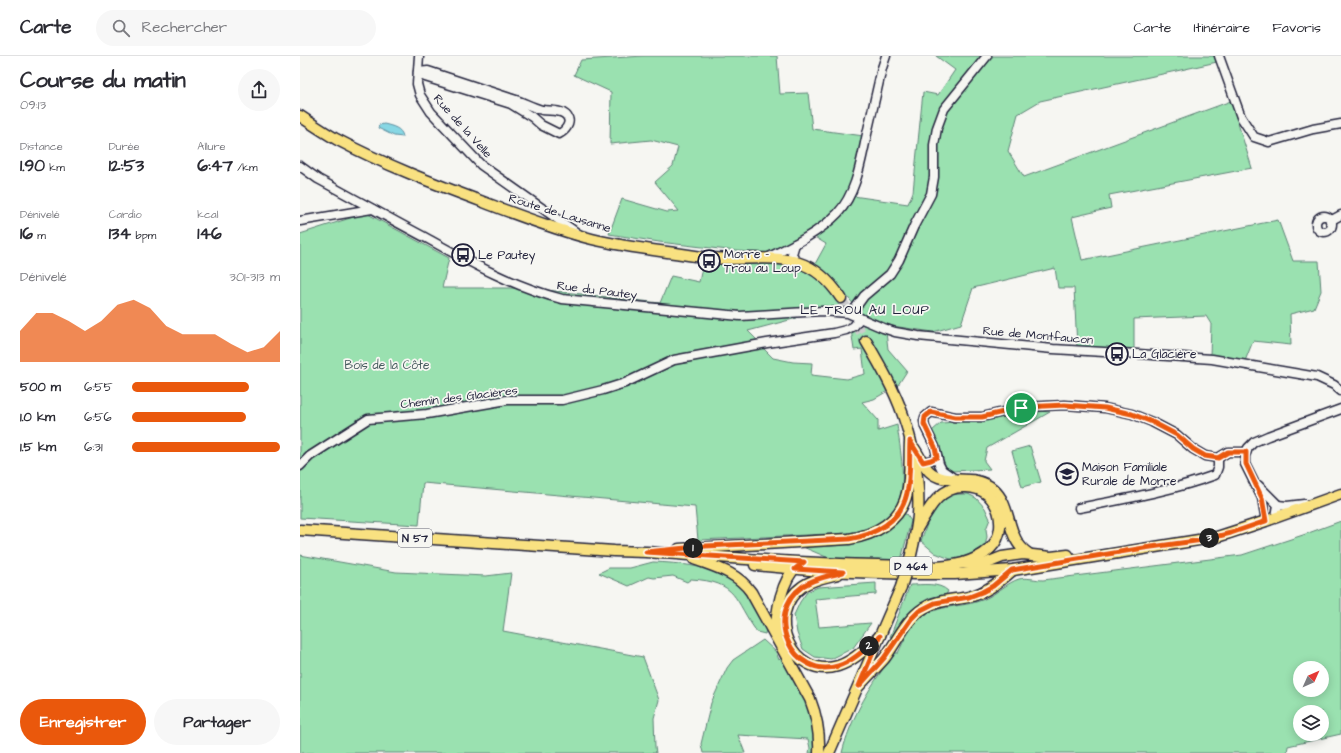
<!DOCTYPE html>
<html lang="fr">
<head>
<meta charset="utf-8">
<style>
  :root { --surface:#fff; --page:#f7f7f7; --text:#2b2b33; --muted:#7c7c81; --line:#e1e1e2; --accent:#ea580c }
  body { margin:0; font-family:"Architects Daughter",sans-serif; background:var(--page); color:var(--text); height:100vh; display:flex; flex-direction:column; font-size:15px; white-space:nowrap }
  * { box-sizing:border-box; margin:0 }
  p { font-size:13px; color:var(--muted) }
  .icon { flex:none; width:22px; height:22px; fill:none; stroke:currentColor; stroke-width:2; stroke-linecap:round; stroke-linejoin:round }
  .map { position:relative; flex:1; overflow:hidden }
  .details { display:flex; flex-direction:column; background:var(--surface); width:300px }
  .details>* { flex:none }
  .needle { width:26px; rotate:45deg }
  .buttons { position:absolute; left:993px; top:605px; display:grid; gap:8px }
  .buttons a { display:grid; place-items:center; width:36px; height:36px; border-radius:50%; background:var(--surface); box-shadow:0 2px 10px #0003; font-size:20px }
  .pin { position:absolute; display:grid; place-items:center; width:34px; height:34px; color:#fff; margin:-17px; border:2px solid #fff; border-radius:50%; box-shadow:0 1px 4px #0007 }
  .km { position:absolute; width:20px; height:20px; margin:-10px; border-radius:50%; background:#222; color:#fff; font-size:11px; line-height:20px; text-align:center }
  .round { display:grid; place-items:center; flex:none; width:42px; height:42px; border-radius:21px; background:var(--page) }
  .summary { display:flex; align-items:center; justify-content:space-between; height:68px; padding:0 20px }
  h1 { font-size:22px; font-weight:700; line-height:30px }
  .figures { display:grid; grid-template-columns:repeat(3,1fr); gap:6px; height:68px; padding:4px 20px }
  .figures div { display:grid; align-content:center }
  .figures b { font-size:17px; font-weight:700 }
  .figures small { font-size:11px; font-weight:400 }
  .figures p { font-size:11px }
  .chart { height:112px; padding:8px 20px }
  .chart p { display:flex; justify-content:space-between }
  .chart svg { width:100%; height:72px; margin-top:4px; fill:var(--accent); opacity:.7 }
  .action { display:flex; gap:8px; margin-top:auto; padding:8px 20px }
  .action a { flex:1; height:46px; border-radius:24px; background:var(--accent); color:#fff; font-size:16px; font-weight:700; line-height:46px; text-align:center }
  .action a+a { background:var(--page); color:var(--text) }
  ul { padding:0 20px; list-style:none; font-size:13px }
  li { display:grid; grid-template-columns:64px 48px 1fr; align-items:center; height:30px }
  li i { height:10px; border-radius:5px; background:var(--accent) }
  header { display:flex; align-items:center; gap:24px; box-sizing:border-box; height:56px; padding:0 20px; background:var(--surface); border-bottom:1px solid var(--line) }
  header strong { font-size:19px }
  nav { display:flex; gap:22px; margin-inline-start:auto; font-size:14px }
  .search { width:280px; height:36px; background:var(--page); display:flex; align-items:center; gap:10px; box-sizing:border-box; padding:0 14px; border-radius:22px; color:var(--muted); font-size:15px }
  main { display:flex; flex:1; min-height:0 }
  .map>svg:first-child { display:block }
  .green { fill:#9ae1b0; stroke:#5e8276; fill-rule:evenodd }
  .water { fill:#87d7e4; stroke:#5f8fa0 }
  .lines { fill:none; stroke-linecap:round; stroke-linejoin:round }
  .major-tunnel { stroke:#cccccd; stroke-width:10; stroke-dasharray:10 5; stroke-linecap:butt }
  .minor-casing { stroke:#22223b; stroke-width:11 }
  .major-casing { stroke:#22223b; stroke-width:13 }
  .minor { stroke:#f6f6f2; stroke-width:8 }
  .major { stroke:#f9e181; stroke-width:10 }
  .major-bridge-casing { stroke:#22223b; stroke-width:13; stroke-linecap:butt }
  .major-bridge { stroke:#f9e181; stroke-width:10 }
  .route-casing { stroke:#fff; stroke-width:8 }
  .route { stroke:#ea580c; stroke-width:5 }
  .labels { text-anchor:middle; stroke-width:3.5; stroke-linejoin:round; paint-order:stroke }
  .shield { fill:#f6f6f2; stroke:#626272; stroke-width:1 }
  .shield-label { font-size:11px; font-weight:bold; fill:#22223b }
  .street-label { font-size:12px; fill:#22223b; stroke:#f6f6f2 }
  .poi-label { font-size:12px; fill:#22223b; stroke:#f6f6f2; text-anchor:start }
  .park-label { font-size:12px; fill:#465b5e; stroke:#f6f6f2 }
  .neighbourhood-label { font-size:13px; letter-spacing:1px; fill:#22223b; stroke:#f6f6f2 }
</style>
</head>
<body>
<header>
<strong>Carte</strong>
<div class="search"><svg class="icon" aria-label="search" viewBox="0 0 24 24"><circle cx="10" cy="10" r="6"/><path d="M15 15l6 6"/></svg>Rechercher</div>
<nav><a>Carte</a><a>Itinéraire</a><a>Favoris</a></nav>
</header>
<main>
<section class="details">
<div class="summary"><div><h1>Course du matin</h1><p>09:13</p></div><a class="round"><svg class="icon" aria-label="share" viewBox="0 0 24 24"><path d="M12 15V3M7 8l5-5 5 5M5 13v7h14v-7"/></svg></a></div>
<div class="figures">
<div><p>Distance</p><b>1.90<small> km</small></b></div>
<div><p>Durée</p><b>12:53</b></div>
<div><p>Allure</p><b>6:47<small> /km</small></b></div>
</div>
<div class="figures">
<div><p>Dénivelé</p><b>16<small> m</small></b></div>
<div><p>Cardio</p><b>134<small> bpm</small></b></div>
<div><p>kcal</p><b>146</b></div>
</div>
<div class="chart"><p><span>Dénivelé</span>301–313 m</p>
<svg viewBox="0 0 160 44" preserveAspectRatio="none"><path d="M0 44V25L10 14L20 14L30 19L40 25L50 19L60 9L70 6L80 11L90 22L100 27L110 27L120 27L130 33L140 38L150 35L160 25V44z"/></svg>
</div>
<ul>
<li><b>500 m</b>6:55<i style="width:79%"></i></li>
<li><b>1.0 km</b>6:56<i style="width:77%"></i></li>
<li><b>1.5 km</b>6:31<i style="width:100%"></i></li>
</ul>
<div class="action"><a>Enregistrer</a><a>Partager</a></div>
</section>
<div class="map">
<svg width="1041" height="697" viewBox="0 0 1041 697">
  <rect width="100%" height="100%" fill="#f6f6f2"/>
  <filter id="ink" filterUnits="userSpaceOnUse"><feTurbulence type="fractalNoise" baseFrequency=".025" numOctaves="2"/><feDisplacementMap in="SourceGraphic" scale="8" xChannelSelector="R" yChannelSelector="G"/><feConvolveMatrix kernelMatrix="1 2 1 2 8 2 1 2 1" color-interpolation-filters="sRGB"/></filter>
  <g filter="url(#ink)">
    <g class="green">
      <polygon points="344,0 477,0 480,38 508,37 512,73 564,80 553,140 608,148 613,136 623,36 638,39 655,14 636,0 915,0 917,6 740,45 718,58 708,95 724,121 931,45 952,112 809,139 811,152 772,161 782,204 978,164 993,205 1019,205 1021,235 1014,252 990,258 991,289 953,285 945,305 910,300 911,268 906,260 834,263 834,295 777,291 774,232 758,232 755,212 673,232 661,268 633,276 592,270 561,257 534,225 515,208 526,188 508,177 470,197 437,195 359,186 309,178 322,143 367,156 379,155 355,126 373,110 378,91 351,84 310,88 311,36 274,19 281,4"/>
      <path d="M66,157L149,202L142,232H229L360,247L371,220L399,226L403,207H481L509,214L529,232L542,254L494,252L497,262L448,275L459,286L465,294L473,302L493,306L512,307L511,319L547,323L565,318L562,293L554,294L551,273L566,268L586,276L588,293L607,315L598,329L574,343L562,346L578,364V375L597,369C600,392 608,431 596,451C594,456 580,467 576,470C568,475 557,475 549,477L398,484L395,451L123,427L119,469L0,462V178Z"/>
      <polygon points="725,354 750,356 687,392 684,405 690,413 653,415 646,411 632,375 641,367 671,365"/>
      <polygon points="730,390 741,426 722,431 712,395"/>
      <path d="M668,438L676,442L685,452L690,463L686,473L687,481L685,490L677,497L653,504L635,497L621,485C627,469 633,444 652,439C657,438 663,438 668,438Z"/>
      <path d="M603,458H606L611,465L601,504L531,503L503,491C523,490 553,490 571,483C583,478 593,467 603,458Z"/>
      <path d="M1041,465V678L988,690L987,697H542C551,660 572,628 594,597H598C604,585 609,571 621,562C638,548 662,552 682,544C694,540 708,526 719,523C726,521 736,524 743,524L942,499L1003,479ZM1000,612H1022V634H1000ZM1000,656H1022V678H1000Z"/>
      <polygon points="0,499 96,516 186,520 211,517 203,575 343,601 359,644 354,662 355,691 356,697 0,697"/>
      <path d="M353,506C378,507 415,510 435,527C449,538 457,558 466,573L465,578L457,576C433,543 439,526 391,523L387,526L373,520L354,522L349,521L329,530L299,517L309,512H330Z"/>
      <polygon points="576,527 576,538 515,543 519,571 571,567 553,592 531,603 515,601 503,593 497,577 494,559 500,546 507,536 518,531"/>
      <path d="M610,529C622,529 639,526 648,535L646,539C642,540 637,540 633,541C617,545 602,568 593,581H590Z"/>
      <polygon points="463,584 476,596 479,604 482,601 508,649 515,671 515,697 509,697 510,692 508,683 438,679 445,697 403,697 401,688 411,647 427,612 433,604"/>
    </g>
    <path class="water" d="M84,68C92,70 102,72 103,81L94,80L78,72L79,69Z"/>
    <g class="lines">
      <polyline class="major-tunnel" points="541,242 566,285"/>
      <g class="minor-casing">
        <g id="minor">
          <polyline points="119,0 117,28 120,39 131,56 181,109 280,179"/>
          <polyline points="919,0 941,61 954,81 969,86 1013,73 1041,68"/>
          <path d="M128,15C155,24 183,33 210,42C221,45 231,51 242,54C249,55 257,54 263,57C274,63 267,74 259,78L241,69L232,61L211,48L125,21L118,16Z"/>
          <path d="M0,110L18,123C55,143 92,164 130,184C173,208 215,231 262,243L440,260L522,255L548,257L583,272L595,276L618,280L753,293L838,298L912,303L1017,321L1034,329L1041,335"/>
          <circle cx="1024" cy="168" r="8"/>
          <polyline points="0,165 72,153"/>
          <polyline points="1030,165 1041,159"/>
          <path d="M469,201C492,190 520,176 538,157C557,136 561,104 567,78C572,56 577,34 582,12L586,0"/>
          <polyline points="495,205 492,198 495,188"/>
          <polyline points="551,258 564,240 590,218 599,204 614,170 631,138 634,121 634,89 637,72 644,53 687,0"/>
          <polyline points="623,406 631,404 637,401"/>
          <polyline points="0,410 10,400 68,363 127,358 207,344 262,344 303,334 325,327 374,304 467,287 534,277 546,274 554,270 560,262"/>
          <polyline points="655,423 642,414 639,408 635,391 625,371 624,365 625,361 631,356 655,361 682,361 725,351 765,349 805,352 832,358 852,366 877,379 893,393 905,400 918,402 928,396 946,396"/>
          <polyline points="958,429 978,449 976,461"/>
          <polyline points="978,449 987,450 1004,448"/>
          <path d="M779,452C824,443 871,435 915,419L918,411V402"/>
          <polyline points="966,465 962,442 945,408 945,400 948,392 954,386 968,380 1041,353"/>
        </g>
      </g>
      <g class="major-casing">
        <g id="major">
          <path d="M0,60C12,68 24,76 36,83C83,108 135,128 186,147C220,160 256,174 292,183C328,192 365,195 402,201C458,209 503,184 541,242"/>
          <path d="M566,285C580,309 594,333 603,359C614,390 620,427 618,459C617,473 614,486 611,499"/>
          <path d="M614,392C619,399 623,409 629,415C647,432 672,415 693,433C713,450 705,483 729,498"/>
          <path d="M0,474L314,495L346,496C423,501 501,508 578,509C606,510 636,514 663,507C680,502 698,492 700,472C701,460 697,448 688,439C682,434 674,431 666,431C640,429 628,454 617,473"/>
          <path d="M379,493L549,483C575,479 601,465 607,437C611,420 609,402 610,385"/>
          <path d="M394,503C415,511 437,516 451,536L510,643C517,661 520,678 519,697"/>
          <polyline points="664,507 679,509 687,507 702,501 723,498 751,501 768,499"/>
          <polyline points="455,509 521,515 614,518 655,518 713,514 917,481 966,465 1041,438"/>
          <path d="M538,518C526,521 513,523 503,530C462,559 493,624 538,610C554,605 567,591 580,580"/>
          <path d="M476,578C476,556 481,524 498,509"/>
          <path d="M559,630C567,621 576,612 584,603C597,586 605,564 624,552C637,544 653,544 668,541C686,537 699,526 713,514"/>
          <polyline points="529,697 601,531"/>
        </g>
      </g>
      <use href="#minor" class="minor"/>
      <use href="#major" class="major"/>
      <g class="major-bridge-casing">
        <polyline id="major-bridge" points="601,531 611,499"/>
      </g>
      <use href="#major-bridge" class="major-bridge"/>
    </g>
  </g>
  <g class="lines" filter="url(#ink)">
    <g class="route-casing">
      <path id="route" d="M765,349L805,352L832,358L852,366L877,379L893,393L905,400L918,402L928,396H946V408L962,442L966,465L931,477L903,484L844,492L712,514L693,530L682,536L669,541L635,547L619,555L611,563L584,602L559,630L580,580C567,591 554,605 538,610C493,624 462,559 503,530C514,522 530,520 543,516L495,513L504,506L346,496L406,490L549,483C575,479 601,465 607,437C611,420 609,402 610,385L623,406L631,404L637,401L635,391L624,368L625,361L631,356L655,361H682L725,351Z"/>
    </g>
    <use href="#route" class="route"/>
  </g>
  <defs>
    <g id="bus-ring" transform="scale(1.15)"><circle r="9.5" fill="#f6f6f2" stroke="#22223b" stroke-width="1.5"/><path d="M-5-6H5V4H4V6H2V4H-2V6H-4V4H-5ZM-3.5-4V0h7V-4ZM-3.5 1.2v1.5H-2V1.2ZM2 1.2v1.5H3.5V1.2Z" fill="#22223b"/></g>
    <g id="school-ring" transform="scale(1.15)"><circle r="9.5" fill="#f6f6f2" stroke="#22223b" stroke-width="1.5"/><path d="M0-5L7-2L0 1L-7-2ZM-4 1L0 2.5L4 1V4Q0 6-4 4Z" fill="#22223b"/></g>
  </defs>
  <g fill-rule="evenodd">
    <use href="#bus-ring" x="163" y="199"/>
    <use href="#bus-ring" x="409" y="205"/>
    <use href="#bus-ring" x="817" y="298"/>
    <use href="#school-ring" x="767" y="418"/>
  </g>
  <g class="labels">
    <g class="shield">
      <rect x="98" y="473" width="34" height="18" rx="3"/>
      <rect x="590" y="501" width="42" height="18" rx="3"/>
    </g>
    <g class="shield-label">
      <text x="115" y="486">N 57</text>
      <text x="611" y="514">D 464</text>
    </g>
    <g class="street-label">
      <text transform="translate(163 70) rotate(48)" y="4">Rue de la Velle</text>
      <text transform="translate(260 157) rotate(17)" y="4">Route de Lausanne</text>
      <text transform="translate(297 234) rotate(7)" y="4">Rue du Pautey</text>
      <text transform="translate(738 279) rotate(5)" y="4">Rue de Montfaucon</text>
      <text transform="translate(159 341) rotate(-7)" y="4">Chemin des Glacières</text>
    </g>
    <g class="poi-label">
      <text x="424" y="202">Morre -<tspan x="424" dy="14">Trou au Loup</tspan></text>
      <text x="178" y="203">Le Pautey</text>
      <text x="832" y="302">La Glacière</text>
      <text x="782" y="415">Maison Familiale<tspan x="782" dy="14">Rurale de Morre</tspan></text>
    </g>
    <g class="park-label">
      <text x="87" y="313">Bois de la Côte</text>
    </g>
    <g class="neighbourhood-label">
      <text x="565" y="258">LE TROU AU LOUP</text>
    </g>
  </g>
</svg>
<div class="buttons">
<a><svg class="needle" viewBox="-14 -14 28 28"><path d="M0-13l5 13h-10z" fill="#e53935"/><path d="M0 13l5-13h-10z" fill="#7c7c81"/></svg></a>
<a><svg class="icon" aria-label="layers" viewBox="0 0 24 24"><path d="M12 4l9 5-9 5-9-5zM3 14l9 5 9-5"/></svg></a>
</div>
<div class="pin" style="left:721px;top:352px;background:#1e9e55"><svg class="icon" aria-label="arrive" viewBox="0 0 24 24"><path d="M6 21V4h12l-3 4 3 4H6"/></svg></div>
<b class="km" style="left:393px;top:492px">1</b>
<b class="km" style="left:569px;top:590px">2</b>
<b class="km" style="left:909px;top:482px">3</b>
</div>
</main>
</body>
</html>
